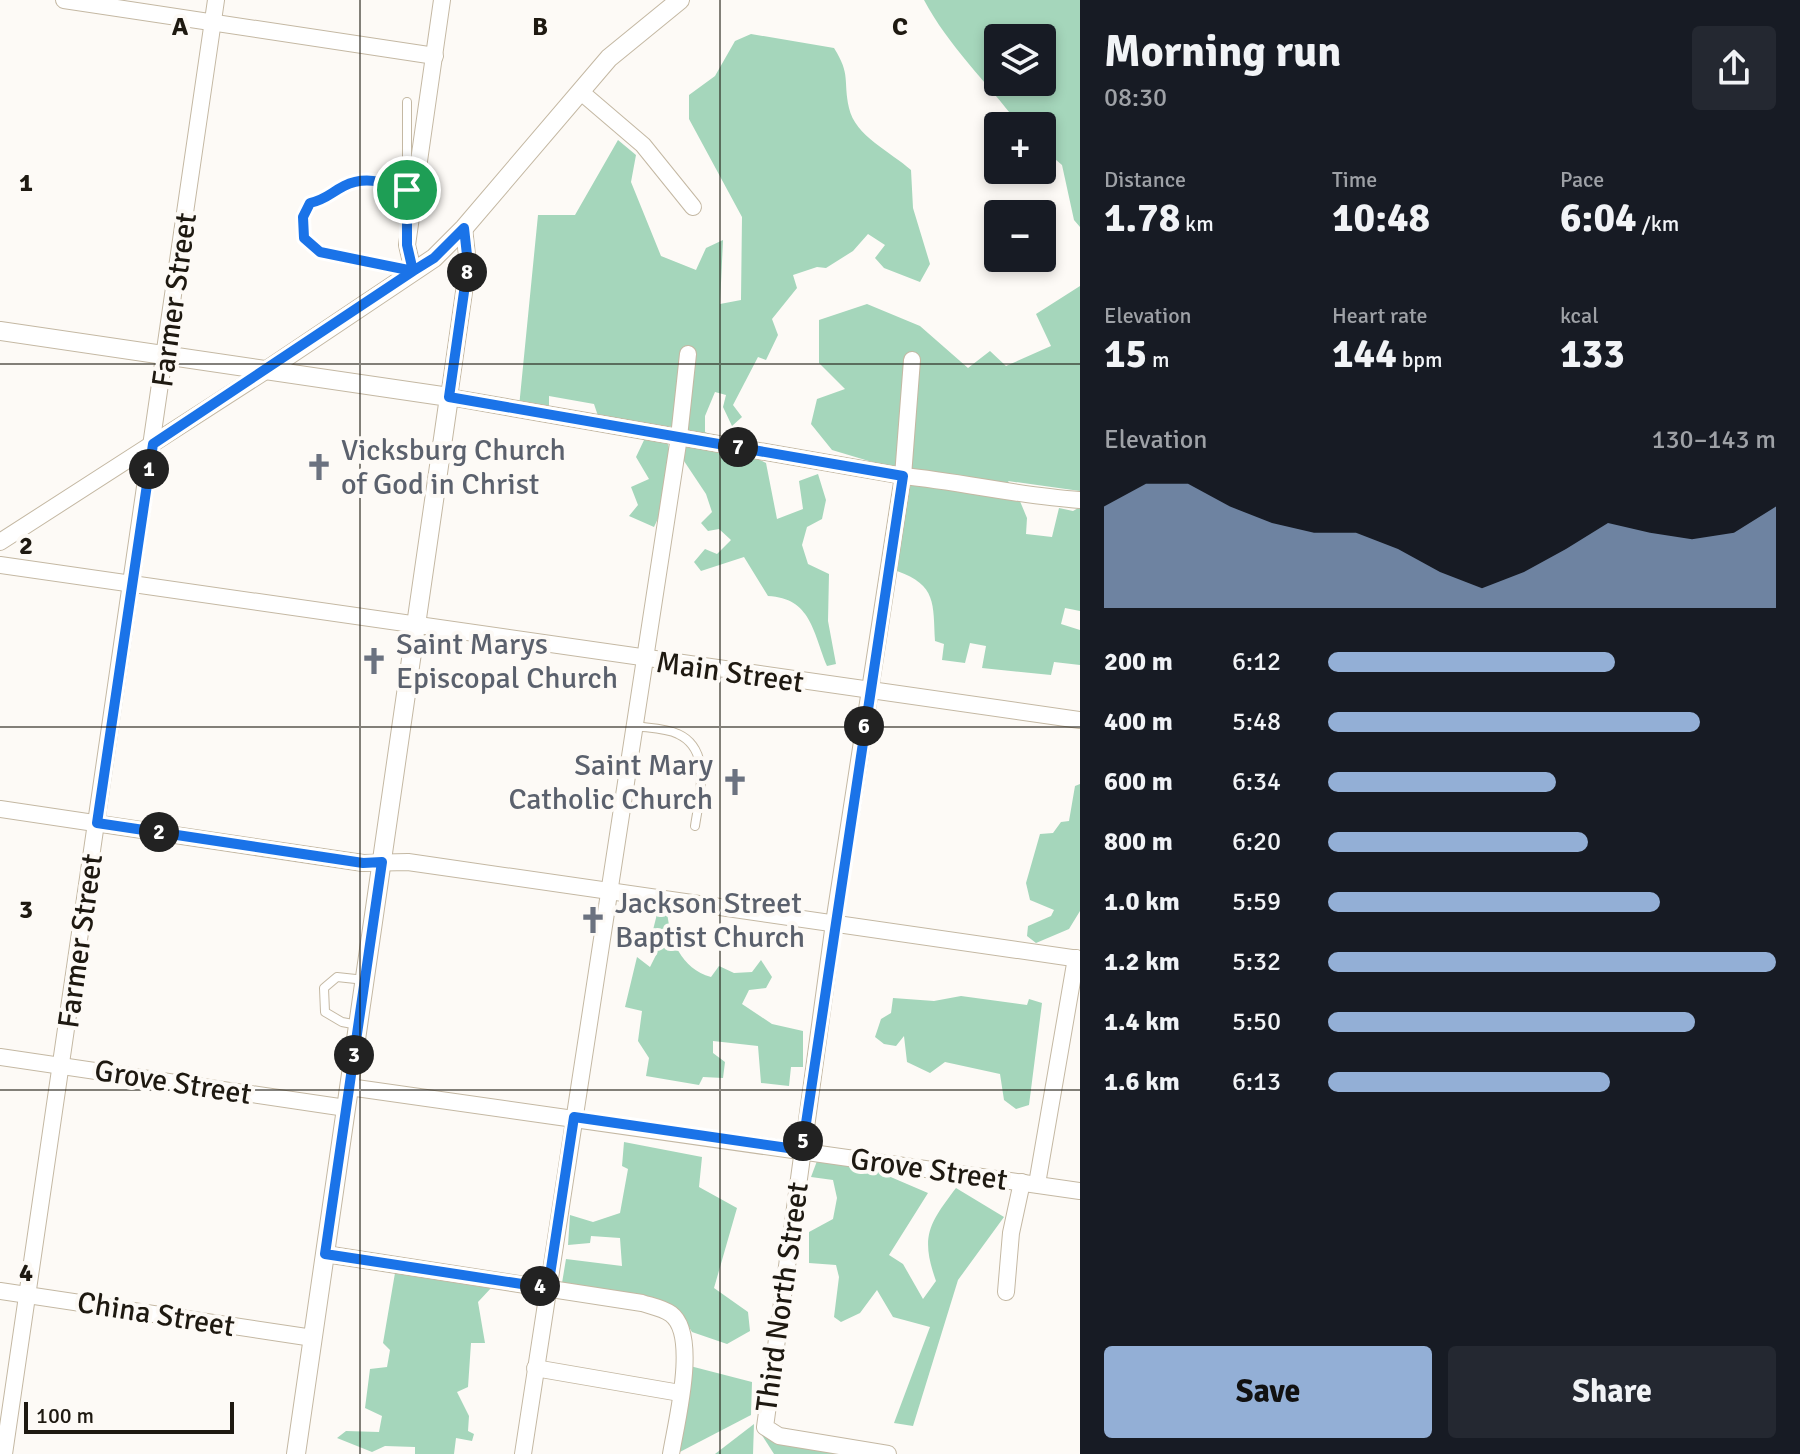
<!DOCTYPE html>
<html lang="en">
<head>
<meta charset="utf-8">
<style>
  :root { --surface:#171b24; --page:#242831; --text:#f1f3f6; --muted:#9ea1a6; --accent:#93afd6 }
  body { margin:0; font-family:Signika,sans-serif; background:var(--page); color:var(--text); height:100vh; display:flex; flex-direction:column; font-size:30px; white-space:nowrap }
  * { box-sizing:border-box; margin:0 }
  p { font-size:26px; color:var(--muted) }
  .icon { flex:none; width:44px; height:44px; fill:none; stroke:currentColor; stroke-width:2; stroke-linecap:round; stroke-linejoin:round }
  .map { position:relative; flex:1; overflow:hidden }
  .sheet { display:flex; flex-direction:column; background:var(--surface); width:720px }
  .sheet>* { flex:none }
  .buttons { position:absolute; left:984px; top:24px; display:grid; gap:16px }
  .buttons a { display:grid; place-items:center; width:72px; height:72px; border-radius:8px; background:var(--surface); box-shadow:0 4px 12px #0003; font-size:40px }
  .scale { position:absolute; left:24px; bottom:20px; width:210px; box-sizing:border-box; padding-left:8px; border:4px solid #1e1911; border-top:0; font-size:22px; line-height:28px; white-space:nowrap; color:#1e1911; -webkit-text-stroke:6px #fdfaf6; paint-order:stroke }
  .pin { position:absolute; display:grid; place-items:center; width:68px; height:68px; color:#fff; margin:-34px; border:4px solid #fff; border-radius:50%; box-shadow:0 2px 8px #0007 }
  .km { position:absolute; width:40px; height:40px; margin:-20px; border-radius:50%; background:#222; color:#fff; font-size:22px; line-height:40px; text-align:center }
  .round { display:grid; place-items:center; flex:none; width:84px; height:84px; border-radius:8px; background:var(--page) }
  .head { display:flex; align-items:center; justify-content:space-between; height:136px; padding:0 24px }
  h1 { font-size:44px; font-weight:800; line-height:60px }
  .metrics { display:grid; grid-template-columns:repeat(3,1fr); gap:12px; height:136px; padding:8px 24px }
  .metrics div { display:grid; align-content:center }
  .metrics b { font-size:40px; font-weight:800 }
  .metrics small { font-size:22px; font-weight:400 }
  .metrics p { font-size:22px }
  .chart { height:224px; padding:16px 24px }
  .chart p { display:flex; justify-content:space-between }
  .chart svg { width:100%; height:144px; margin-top:8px; fill:var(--accent); opacity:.7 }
  .cta { display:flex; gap:16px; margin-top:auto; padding:16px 24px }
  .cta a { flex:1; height:92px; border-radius:8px; background:var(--accent); color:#111; font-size:32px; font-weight:800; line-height:92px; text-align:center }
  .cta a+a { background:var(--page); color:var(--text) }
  ul { padding:0 24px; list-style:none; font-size:26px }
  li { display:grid; grid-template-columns:128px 96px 1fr; align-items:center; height:60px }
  li i { height:20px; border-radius:10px; background:var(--accent) }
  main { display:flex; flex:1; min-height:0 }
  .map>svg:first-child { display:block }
  .green { fill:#a5d6bb; fill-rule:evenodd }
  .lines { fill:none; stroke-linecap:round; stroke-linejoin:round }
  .service-casing { stroke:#c4b8a3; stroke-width:10 }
  .minor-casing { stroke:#c4b8a3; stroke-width:18 }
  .tertiary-casing { stroke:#c4b8a3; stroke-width:20 }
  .service { stroke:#fff; stroke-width:8 }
  .minor { stroke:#fff; stroke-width:16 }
  .tertiary { stroke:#fff; stroke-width:18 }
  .route-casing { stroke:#fff; stroke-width:16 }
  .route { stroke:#1a73e8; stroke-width:10 }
  .grid { fill:none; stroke:#1e1911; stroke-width:2; stroke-opacity:0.55 }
  .labels { text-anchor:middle; stroke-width:8; stroke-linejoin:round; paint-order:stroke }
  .street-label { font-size:30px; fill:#1e1911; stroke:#fdfaf6 }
  .worship-label { font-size:30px; fill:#5b616d; stroke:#fdfaf6; text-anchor:start }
  .grid-label { font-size:26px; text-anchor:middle; font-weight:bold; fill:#1e1911; stroke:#fdfaf6; stroke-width:8; stroke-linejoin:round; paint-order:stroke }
</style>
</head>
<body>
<main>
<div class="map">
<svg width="1080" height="1454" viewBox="0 0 1080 1454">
  <rect width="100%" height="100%" fill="#fdfaf6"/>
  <g class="green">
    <path d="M924,0H1080V227L1074,220L1062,165L1042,148V126H1020C988,83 949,47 924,0ZM998,38H1042V82H998Z"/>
    <path d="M751,34L834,48C851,75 843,80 849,108C855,136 891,152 911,170L913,208L930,264L920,282L884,268L875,258L885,245L868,234L853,251L826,268L817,267L793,275L797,288L772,319L778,335L766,360L758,357L733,405L742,417L732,426L723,407L726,395L715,392L705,416V432L766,463L777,519L803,509L799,481L818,474L826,500L822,519L807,527L802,545L808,564L829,574L828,621L836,664L827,666C813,632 811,598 768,596L744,557L701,571L694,562L705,549L717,554L731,540L719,529L708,531L701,523L712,512L706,494L684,461L680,426L664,427C676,476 676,481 654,527L629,516L638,505L631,487L649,479L636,457L645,438L600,422L594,404L549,396V414L519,407L538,215H575L618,140L636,155L631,182L661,256L696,270L706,248L723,240L720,304L741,300L742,217L689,119V95L715,76L735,41Z"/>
    <polygon points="1080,286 1080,491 1008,481 1015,492 919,476 832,450 811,424 817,399 845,389 819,363 819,320 867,304 920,326 968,368 990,351 1006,366 1051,346 1036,314"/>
    <path d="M920,479L1017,494L1027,518L1026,534L1052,537L1059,508L1073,511L1080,507V611L1065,608L1061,624L1080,630V665L1054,662L1051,675L982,668L986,646L970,643L965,663L942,660L944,644L935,641C933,604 937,585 897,571L908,488Z"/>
    <polygon points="1080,784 1080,911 1069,929 1036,943 1027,936 1028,926 1051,916 1054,910 1030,900 1026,883 1040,834 1053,833 1061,822 1069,821 1075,786"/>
    <path d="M658,910L667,912C670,939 681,969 711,977L719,966L734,973L752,972L761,960L772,977L766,988L749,990L742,1004L772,1024L803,1031V1067H791L789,1086L761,1083L758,1046L713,1041V1053L725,1062L723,1078L703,1077L699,1085L646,1076L649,1058L638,1041L642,1011L625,1007L637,957L650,967L657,953L650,942Z"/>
    <polygon points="961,996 1027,1005 1029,999 1042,1003 1029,1105 1016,1109 1004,1100 1000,1074 945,1062 930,1073 907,1062 904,1036 896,1046 884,1044 875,1037 881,1019 891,1013 893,998 934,1001"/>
    <polygon points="624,1142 702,1157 699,1187 737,1208 714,1288 748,1312 750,1331 727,1344 692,1332 684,1319 562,1283 566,1259 622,1266 620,1238 591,1236 590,1243 568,1245 570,1215 593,1222 620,1213 628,1169 622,1166"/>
    <path d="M817,1161L872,1169L928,1193L889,1255L903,1264L923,1299L936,1281C920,1236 929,1224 956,1188L1004,1217L958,1280L913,1426L894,1423L930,1327L893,1317L877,1290L860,1313L841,1322L834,1317L839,1277L836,1265L809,1263V1232L833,1219L837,1198L833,1180L811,1177Z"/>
    <polygon points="395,1273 492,1287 478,1302 485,1343 471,1343 468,1387 457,1392 469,1416 468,1431 474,1434 472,1441 456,1438 454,1454 415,1454 415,1447 385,1446 372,1452 337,1438 346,1431 379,1432 382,1416 365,1408 370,1369 387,1367 390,1350 383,1343"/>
    <polygon points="690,1366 752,1382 751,1415 676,1454"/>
    <polygon points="754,1424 753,1454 715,1454"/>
    <polygon points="758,1429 839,1453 839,1454 774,1454"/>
  </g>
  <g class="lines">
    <g class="service-casing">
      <g id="service">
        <path d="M407,190C385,183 366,175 344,186C330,193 327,199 310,203L303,217L304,238L320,252L413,271"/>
        <polyline points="407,193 407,102"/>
        <path d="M635,726C648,728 666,728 678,734C713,750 699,798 695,826"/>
        <polyline points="358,1025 342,1022 325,1012 324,988 337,977 365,980"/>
      </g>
    </g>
    <g class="minor-casing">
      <g id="minor">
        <polyline points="64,0 435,56"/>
        <polyline points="581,92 643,145 693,207"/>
        <path d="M464,228L468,264L449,397L903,476C963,482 1020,496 1080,500"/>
        <polyline points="413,271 407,245 442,0"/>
        <polyline points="0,542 267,370"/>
        <polyline points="0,565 1080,720"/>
        <polyline points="0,809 363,863 408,862 1080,959"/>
        <polyline points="0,1057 346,1108"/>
        <polyline points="349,1087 1080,1191"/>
        <polyline points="1037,1184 1076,958"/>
        <path d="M325,1254L642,1303C651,1306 663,1308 671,1314C699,1335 676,1423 671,1454"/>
        <polyline points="0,1291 313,1338"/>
        <polyline points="1006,1292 1011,1233 1022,1182"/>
        <polyline points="535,1368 680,1393"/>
        <polyline points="4,1454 216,0"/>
        <polyline points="523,1454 679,437 688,354"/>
        <polyline points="888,1454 779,1436 765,1427 834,923 903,476 912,360"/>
      </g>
    </g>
    <g class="tertiary-casing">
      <g id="tertiary">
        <polyline points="0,331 449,397 296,1454"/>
        <polyline points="267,370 434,258 464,228 609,58 680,0"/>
      </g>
    </g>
    <use href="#service" class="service"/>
    <use href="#minor" class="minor"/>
    <use href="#tertiary" class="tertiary"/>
  </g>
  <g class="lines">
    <g class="route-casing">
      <path id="route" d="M407,190V245L413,271L153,444L97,823L363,863L382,862L325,1254L548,1288L574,1117L802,1150L903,476L449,397L468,264L464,228L434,258L413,271L320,252L304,238L303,217L310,203C327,199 330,193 344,186C366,175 385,183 407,190"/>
    </g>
    <use href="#route" class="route"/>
  </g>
  <path class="grid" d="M360,0V1454M720,0V1454M0,364H1080M0,727H1080M0,1090H1080"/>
  <defs>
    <g id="church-bare" transform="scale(2.16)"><path d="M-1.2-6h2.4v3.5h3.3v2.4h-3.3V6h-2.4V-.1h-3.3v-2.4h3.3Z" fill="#6b7280" stroke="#fdfaf6" stroke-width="2.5" paint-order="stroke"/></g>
  </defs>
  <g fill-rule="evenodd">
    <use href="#church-bare" x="319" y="467"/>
    <use href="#church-bare" x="374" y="661"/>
    <use href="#church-bare" x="735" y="782"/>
    <use href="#church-bare" x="593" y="920"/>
  </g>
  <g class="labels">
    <g class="street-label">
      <text transform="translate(174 300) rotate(-82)" y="10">Farmer Street</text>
      <text transform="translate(730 672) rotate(8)" y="10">Main Street</text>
      <text transform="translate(80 941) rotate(-82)" y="10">Farmer Street</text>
      <text transform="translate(173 1082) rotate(9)" y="10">Grove Street</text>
      <text transform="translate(929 1169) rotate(8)" y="10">Grove Street</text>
      <text transform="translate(782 1297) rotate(-82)" y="10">Third North Street</text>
      <text transform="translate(156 1314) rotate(9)" y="10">China Street</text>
    </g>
    <g class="worship-label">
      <text x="341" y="460">Vicksburg Church<tspan x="341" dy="34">of God in Christ</tspan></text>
      <text x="396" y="654">Saint Marys<tspan x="396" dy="34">Episcopal Church</tspan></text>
      <text x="713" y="775" text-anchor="end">Saint Mary<tspan x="713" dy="34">Catholic Church</tspan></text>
      <text x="615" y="913">Jackson Street<tspan x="615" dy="34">Baptist Church</tspan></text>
    </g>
  </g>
  <g class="grid-label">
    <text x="180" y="35">A</text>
    <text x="540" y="35">B</text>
    <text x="900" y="35">C</text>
    <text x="26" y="191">1</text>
    <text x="26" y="554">2</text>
    <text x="26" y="918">3</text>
    <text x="26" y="1281">4</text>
  </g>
</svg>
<div class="buttons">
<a><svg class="icon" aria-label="layers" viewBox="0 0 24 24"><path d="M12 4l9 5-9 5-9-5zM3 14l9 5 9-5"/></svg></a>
<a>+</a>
<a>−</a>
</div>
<div class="scale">100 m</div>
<div class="pin" style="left:407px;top:190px;background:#1e9e55"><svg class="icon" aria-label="arrive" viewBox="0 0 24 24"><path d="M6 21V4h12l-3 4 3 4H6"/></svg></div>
<b class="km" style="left:149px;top:469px">1</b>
<b class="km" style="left:159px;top:832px">2</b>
<b class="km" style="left:354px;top:1055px">3</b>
<b class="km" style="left:540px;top:1286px">4</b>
<b class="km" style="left:803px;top:1141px">5</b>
<b class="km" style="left:864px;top:726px">6</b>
<b class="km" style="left:738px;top:447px">7</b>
<b class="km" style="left:467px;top:272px">8</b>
</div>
<section class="sheet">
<div class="head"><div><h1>Morning run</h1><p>08:30</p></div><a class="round"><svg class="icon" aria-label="share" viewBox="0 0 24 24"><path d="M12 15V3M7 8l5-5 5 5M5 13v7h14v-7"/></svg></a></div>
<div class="metrics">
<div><p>Distance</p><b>1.78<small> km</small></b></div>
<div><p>Time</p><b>10:48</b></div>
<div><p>Pace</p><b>6:04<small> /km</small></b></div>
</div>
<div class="metrics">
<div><p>Elevation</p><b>15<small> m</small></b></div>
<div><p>Heart rate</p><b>144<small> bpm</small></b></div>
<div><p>kcal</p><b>133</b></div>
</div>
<div class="chart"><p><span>Elevation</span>130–143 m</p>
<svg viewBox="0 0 160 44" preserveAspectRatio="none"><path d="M0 44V13L10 6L20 6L30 13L40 18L50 21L60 21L70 26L80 33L90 38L100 33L110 26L120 18L130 21L140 23L150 21L160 13V44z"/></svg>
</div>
<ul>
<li><b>200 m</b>6:12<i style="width:64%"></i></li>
<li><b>400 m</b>5:48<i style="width:83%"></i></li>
<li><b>600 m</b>6:34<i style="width:51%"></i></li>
<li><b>800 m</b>6:20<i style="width:58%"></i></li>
<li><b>1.0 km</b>5:59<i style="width:74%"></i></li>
<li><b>1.2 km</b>5:32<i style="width:100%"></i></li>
<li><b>1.4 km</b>5:50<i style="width:82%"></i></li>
<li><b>1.6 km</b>6:13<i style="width:63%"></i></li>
</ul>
<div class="cta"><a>Save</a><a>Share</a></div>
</section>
</main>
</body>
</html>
